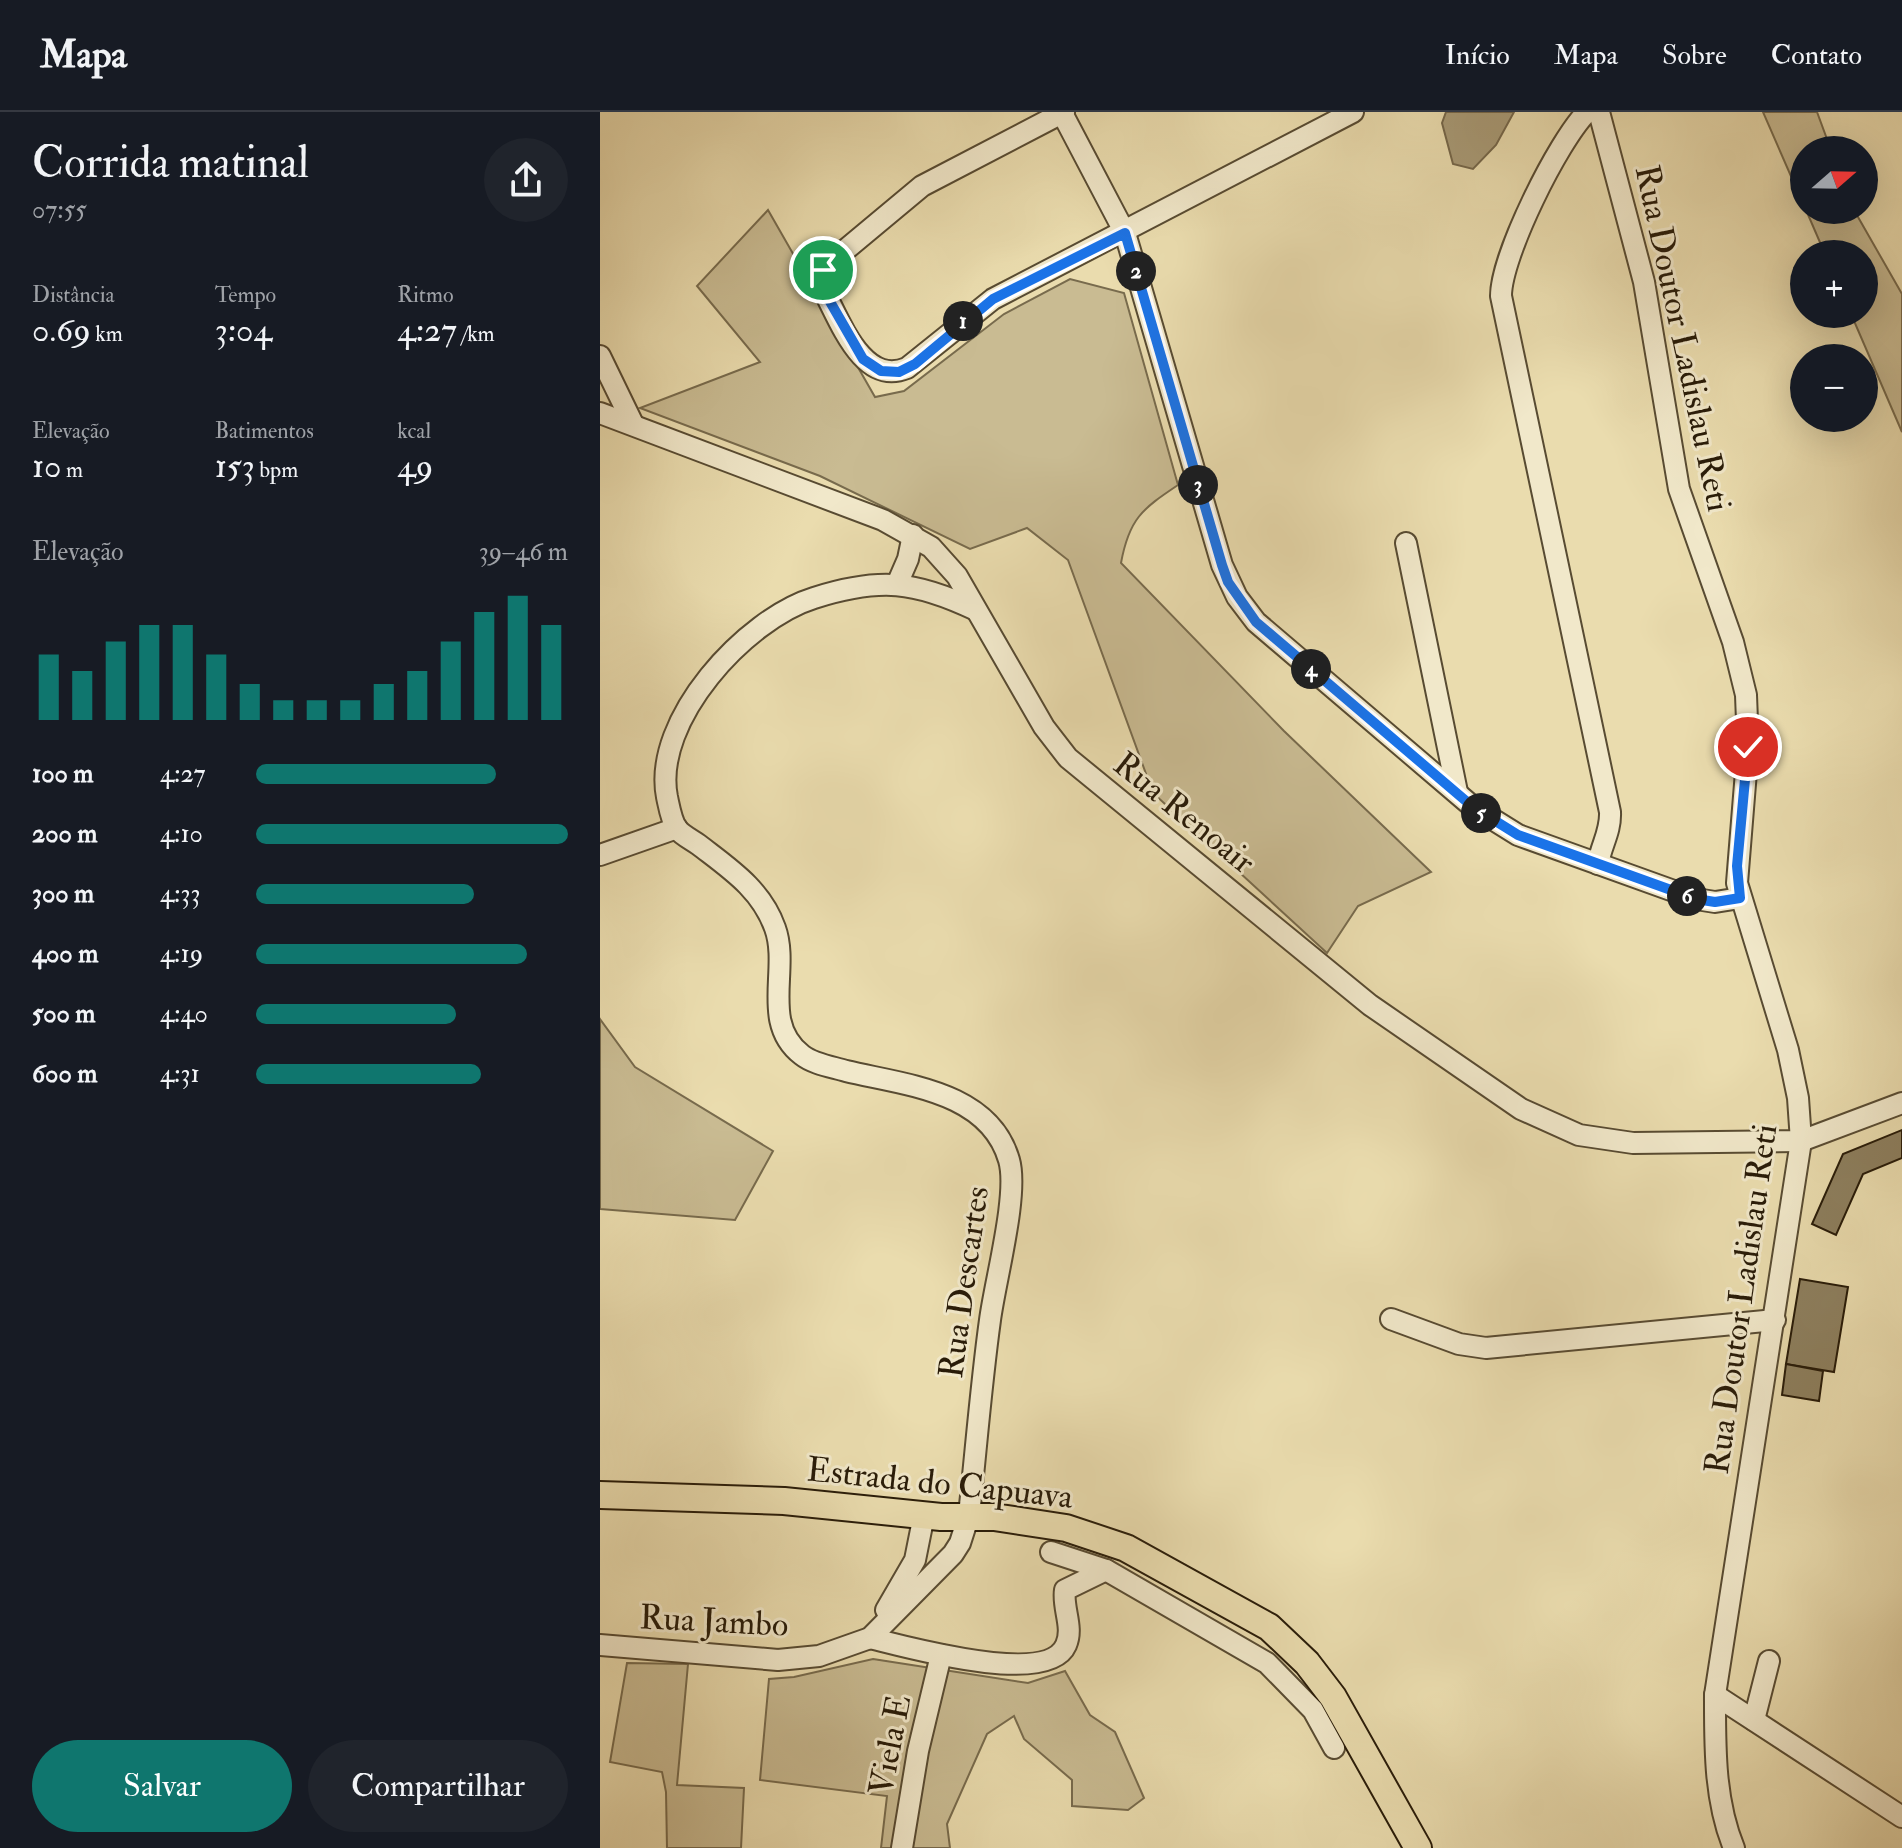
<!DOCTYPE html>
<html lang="pt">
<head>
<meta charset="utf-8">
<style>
  :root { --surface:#171b24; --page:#20242c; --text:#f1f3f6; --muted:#9ea1a6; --line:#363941; --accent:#0f766e }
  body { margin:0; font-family:"IM FELL Double Pica",serif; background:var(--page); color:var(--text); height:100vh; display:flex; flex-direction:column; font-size:30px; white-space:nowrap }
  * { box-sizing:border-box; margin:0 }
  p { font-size:26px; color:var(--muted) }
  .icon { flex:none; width:44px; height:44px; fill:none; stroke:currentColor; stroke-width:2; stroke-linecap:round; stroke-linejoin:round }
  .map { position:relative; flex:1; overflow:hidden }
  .drawer { display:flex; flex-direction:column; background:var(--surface); width:600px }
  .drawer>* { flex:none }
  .needle { width:52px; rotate:70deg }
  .fabs { position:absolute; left:1190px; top:24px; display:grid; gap:16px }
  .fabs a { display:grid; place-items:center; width:88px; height:88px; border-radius:50%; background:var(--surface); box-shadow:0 8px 32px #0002; font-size:40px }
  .pin { position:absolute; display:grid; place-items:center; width:68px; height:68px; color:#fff; margin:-34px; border:4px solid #fff; border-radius:50%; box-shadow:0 2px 8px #0007 }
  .km { position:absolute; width:40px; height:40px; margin:-20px; border-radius:50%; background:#222; color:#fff; font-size:22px; line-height:40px; text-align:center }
  .round { display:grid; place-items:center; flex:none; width:84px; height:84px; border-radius:42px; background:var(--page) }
  .headline { display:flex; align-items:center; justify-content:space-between; height:136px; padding:0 32px }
  h1 { font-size:44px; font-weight:600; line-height:60px }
  .metrics { display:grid; grid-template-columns:repeat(3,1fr); gap:12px; height:136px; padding:8px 32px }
  .metrics div { display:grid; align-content:center }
  .metrics b { font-size:34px; font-weight:600 }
  .metrics small { font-size:22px; font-weight:400 }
  .metrics p { font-size:22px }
  .chart { height:224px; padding:16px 32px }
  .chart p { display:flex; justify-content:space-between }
  .chart svg { width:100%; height:144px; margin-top:8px; stroke:var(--accent); stroke-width:6 }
  .primary-button { display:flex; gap:16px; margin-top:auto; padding:16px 32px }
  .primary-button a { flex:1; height:92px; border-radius:48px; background:var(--accent); color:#fff; font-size:32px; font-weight:600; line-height:92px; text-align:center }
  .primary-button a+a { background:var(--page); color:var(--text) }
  ul { padding:0 32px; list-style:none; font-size:26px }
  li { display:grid; grid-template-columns:128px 96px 1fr; align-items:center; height:60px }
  li i { height:20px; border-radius:10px; background:var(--accent) }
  header { display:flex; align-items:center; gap:48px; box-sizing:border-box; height:112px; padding:0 40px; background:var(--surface); border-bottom:2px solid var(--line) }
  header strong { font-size:38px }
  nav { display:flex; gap:44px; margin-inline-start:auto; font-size:28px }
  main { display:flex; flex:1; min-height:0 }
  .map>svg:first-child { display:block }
  .green { fill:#c9bb92; stroke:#786b4d; stroke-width:2 }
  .water { fill:#a89a76; stroke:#75674a; stroke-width:2 }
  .building { fill:#8d7f5e; stroke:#281b08; stroke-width:2 }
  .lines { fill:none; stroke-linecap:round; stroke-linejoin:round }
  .minor-casing { stroke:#584b32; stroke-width:24 }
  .major-casing { stroke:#281b08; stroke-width:30 }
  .minor { stroke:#f1e8ca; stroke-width:20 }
  .major { stroke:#eadcae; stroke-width:26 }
  .route-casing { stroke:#fff; stroke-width:16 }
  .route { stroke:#1a73e8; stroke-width:10 }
  .labels { text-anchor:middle; stroke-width:6; stroke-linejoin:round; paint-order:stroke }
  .street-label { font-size:34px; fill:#281b08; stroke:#f1e8ca }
</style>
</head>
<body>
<header>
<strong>Mapa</strong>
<nav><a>Início</a><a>Mapa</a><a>Sobre</a><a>Contato</a></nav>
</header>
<main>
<section class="drawer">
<div class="headline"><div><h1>Corrida matinal</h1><p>07:55</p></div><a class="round"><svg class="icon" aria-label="share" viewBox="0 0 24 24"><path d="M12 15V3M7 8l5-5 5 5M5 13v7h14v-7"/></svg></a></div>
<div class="metrics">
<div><p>Distância</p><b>0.69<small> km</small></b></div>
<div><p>Tempo</p><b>3:04</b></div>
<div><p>Ritmo</p><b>4:27<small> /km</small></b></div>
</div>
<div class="metrics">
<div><p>Elevação</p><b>10<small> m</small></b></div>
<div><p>Batimentos</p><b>153<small> bpm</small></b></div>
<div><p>kcal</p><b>49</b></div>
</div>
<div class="chart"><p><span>Elevação</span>39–46 m</p>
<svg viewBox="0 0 160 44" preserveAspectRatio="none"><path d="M5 44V24M15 44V29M25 44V20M35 44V15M45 44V15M55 44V24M65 44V33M75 44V38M85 44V38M95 44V38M105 44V33M115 44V29M125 44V20M135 44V11M145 44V6M155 44V15"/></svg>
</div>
<ul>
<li><b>100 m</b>4:27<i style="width:77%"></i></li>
<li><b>200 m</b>4:10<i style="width:100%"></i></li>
<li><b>300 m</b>4:33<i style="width:70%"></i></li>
<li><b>400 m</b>4:19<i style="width:87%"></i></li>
<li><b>500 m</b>4:40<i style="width:64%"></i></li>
<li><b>600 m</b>4:31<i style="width:72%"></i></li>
</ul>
<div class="primary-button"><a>Salvar</a><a>Compartilhar</a></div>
</section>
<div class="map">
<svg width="1302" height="1736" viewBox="0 0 1302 1736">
  <rect width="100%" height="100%" fill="#eadcae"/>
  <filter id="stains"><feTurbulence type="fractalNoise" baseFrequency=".0025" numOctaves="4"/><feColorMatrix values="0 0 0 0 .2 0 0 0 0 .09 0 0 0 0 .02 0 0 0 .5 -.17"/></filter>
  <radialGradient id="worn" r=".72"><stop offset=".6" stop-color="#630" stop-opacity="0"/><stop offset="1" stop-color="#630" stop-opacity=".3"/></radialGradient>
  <g class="green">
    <polygon points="1163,0 1217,0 1231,38 1204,38 1204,94"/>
    <path d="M168,98L275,285L304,279L404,202L470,167L524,181L578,373C542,397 529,407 521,451L684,619L831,760L758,794L727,841L553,681L468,448L427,416L370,437L220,364L40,296L160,250L97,174Z"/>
    <polygon points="1206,98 1254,98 1302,182 1302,320 1251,202 1264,202 1264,142 1225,142"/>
    <polygon points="0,907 35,955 173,1039 135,1108 0,1097"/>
    <polygon points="273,1547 428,1571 465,1559 490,1603 515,1620 544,1686 528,1698 472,1694 472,1668 424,1627 414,1604 387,1622 347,1712 350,1736 281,1736 287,1684 160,1668 169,1567 194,1565"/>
    <polygon points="27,1551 88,1552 77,1673 144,1676 141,1736 67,1736 66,1680 62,1660 10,1650"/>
  </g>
  <polygon class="water" points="846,0 914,0 896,33 873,57 853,52 842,11"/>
  <g class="building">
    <polygon points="1302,1018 1302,1046 1263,1062 1236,1123 1212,1112 1243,1042"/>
    <polygon points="1200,1167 1248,1175 1234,1260 1186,1252"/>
    <polygon points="1186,1252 1223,1259 1219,1289 1182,1283"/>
  </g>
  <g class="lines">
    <g class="minor-casing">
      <g id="minor">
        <path d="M464,0L322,74L226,154L221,174C239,205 261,275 307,256L393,187L753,0"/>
        <path d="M987,0C958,29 901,144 901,184L1010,700C1011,720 1001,733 998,752"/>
        <path d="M999,0L1044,170L1079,377L1133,530L1146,583L1148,635L1137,771L1188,938L1198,986L1201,1029L1115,1583C1115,1633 1114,1688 1134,1736"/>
        <polyline points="462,1 525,121 622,453 637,485 656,510 873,695 918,723 1096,787 1115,790 1140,786"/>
        <polyline points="0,244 33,312"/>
        <polyline points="0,301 283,408 331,435 357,464 444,615 468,646 770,893 921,997 979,1023 1033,1031 1201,1029 1302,991"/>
        <polyline points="806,431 857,680"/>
        <polyline points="298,470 308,447 313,423"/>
        <polyline points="0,743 77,716"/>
        <polyline points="791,1207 859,1232 886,1236 1175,1208"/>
        <polyline points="451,1440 506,1458 667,1551 713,1598 734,1636"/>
        <polyline points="286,1498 315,1448 324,1403"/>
        <path d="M270,1526C307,1535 448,1575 466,1533C474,1515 462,1496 465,1478L506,1458"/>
        <path d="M0,1533L178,1548L219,1544L270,1526L353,1442L360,1431L369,1403C376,1338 381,1273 390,1208C395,1169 419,1082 409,1048C389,979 305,973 246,959C233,955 213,952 202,943C160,911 190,857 175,816C161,777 130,757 99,733C92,728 82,723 77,717C71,708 69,694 67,685C52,608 146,507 214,486C280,465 315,469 376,498"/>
        <polyline points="1115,1583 1302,1705"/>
        <polyline points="1154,1608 1169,1549"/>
        <polyline points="302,1736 318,1639 341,1543"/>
      </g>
    </g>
    <g class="major-casing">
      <polyline id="major" points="0,1383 184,1389 341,1405 394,1405 466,1416 526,1436 669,1515 707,1551 733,1585 818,1736"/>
    </g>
    <use href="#minor" class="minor"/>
    <use href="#major" class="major"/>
  </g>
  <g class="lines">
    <g class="route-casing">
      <polyline id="route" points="223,158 221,174 263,247 281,259 299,260 315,252 393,187 525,121 622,453 628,470 656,510 873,695 918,723 1096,787 1115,790 1140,786 1137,754 1148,635"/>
    </g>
    <use href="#route" class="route"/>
  </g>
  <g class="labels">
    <g class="street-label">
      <text transform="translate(1084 226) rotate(78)" y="12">Rua Doutor Ladislau Reti</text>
      <text transform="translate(585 700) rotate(39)" y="12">Rua Renoair</text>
      <text transform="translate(363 1170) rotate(-82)" y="12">Rua Descartes</text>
      <text transform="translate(1140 1187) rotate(-82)" y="12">Rua Doutor Ladislau Reti</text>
      <text transform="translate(340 1370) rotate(6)" y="12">Estrada do Capuava</text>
      <text transform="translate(114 1508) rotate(3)" y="12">Rua Jambo</text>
      <text transform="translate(289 1633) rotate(-79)" y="12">Viela E</text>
    </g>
  </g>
  <rect width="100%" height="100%" filter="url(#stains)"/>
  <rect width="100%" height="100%" fill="url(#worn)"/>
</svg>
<div class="fabs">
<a><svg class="needle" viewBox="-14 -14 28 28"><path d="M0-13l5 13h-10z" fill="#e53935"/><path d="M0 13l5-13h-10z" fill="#9ea1a6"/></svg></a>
<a>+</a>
<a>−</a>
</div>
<div class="pin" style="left:223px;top:158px;background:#1e9e55"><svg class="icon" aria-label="arrive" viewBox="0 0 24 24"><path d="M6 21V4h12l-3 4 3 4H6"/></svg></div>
<div class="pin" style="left:1148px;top:635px;background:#d93025"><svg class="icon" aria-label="check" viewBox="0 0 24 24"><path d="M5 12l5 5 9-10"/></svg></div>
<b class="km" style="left:363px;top:209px">1</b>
<b class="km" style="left:536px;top:159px">2</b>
<b class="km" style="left:598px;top:373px">3</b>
<b class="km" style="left:711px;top:557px">4</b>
<b class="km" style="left:881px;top:701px">5</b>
<b class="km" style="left:1087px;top:784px">6</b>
</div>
</main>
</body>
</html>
